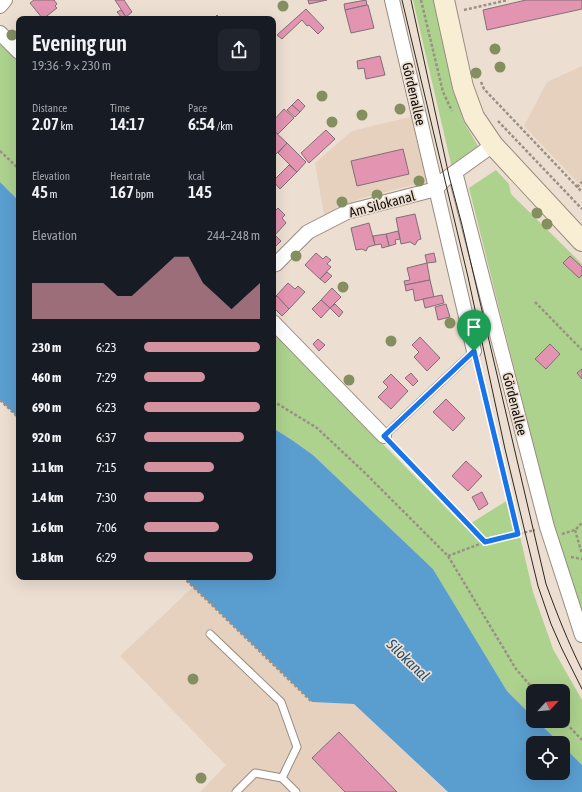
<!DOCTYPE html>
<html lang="en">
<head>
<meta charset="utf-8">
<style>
  :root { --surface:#171b24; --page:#20242c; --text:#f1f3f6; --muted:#9ea1a6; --accent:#d3929d }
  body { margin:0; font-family:"Asap Condensed",sans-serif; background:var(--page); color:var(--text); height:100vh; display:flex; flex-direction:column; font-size:15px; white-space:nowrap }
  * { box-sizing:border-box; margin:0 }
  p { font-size:13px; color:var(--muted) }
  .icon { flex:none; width:22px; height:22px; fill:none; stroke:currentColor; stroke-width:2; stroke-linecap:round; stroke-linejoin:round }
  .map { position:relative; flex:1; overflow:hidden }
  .sheet { position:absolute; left:16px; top:16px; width:260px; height:564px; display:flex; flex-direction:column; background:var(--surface); border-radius:8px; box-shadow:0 4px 16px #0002 }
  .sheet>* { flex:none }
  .needle { width:26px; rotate:64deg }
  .buttons { position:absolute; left:526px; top:684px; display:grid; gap:8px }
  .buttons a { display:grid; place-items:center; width:44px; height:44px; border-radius:8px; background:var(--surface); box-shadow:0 4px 16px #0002; font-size:20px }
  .pin { position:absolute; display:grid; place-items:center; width:34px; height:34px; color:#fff; margin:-41px -17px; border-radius:50% 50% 50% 0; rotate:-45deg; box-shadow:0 0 4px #0007 }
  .pin .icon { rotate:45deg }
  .round { display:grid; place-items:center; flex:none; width:42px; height:42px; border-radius:8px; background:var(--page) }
  .headline { display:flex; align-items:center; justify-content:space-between; height:68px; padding:0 16px }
  h1 { font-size:22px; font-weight:600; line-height:30px }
  .stats { display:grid; grid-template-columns:repeat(3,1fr); gap:6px; height:68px; padding:4px 16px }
  .stats div { display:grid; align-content:center }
  .stats b { font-size:17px; font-weight:600 }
  .stats small { font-size:11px; font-weight:400 }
  .stats p { font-size:11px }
  .chart { height:112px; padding:8px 16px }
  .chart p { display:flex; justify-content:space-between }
  .chart svg { width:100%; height:72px; margin-top:4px; fill:var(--accent); opacity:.7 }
  ul { padding:0 16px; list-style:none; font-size:13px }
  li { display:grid; grid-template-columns:64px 48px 1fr; align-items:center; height:30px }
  li i { height:10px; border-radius:5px; background:var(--accent) }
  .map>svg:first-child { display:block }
  .built { fill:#e6d1bf }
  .green { fill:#acd28d }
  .water { fill:#5a9ed0 }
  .building { fill:#e394b1; stroke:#816f75 }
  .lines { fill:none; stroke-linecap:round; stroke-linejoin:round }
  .lane-casing { stroke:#988b7f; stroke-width:9 }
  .street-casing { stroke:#988b7f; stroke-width:16 }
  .secondary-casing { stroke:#988b7f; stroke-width:22 }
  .path { stroke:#9a9086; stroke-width:2.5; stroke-dasharray:3 2; stroke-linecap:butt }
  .lane { stroke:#fff; stroke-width:7 }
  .street { stroke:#fff; stroke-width:14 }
  .secondary { stroke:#f8eed4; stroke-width:20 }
  .tram { stroke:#2d2722; stroke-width:1 }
  .tree { fill:#848f5f }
  .route-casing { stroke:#fff; stroke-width:8 }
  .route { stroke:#1a73e8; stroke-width:5 }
  .labels { text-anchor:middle; stroke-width:3.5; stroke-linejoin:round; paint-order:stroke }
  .street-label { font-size:14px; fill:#120d09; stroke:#ecded1 }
  .water-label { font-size:15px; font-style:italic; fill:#1f5174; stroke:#ecded1 }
</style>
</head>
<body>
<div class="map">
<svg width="582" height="792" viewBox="0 0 582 792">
  <rect width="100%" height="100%" fill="#ecded1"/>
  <g class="built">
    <polygon points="582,66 582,187 524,126 547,82"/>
    <polygon points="418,115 433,180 362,198 324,215 315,163 352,131"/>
    <polygon points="193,587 311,702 354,704 447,792 200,792 226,765 120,656"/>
  </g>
  <g class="green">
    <polygon points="413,0 434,0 454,92 464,122 478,146 476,151 452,168"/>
    <polygon points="0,44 19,62 19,201 0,182"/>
    <polygon points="496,170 509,184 511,194 582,264 582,612 560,551 469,188"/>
    <polygon points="273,329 349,410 465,527 511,498 533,592 553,649 582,700 582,765 563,746 563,743 560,743 537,721 563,721 563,691 533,691 533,717 507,691 433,569 313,455 292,440 273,428"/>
  </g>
  <g class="water">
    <polygon points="0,182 19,201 19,418 0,400"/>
    <polygon points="273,428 292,440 313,455 433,569 507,691 533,717 533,721 537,721 560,743 533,743 533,773 563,773 563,746 582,765 582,792 448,792 354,704 312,702 183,577 273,577"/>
  </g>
  <g class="building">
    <polygon points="34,0 54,0 57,4 55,6 57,8 43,19 30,3"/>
    <polygon points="115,0 124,0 132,12 126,17"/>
    <polygon points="308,0 327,0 309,4"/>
    <polygon points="366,0 367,5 345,10 344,4"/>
    <polygon points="526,0 582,0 582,9 487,30 483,10"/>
    <polygon points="367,5 368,5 374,28 351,33 345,10"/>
    <polygon points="306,9 324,28 318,34 309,25 307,26 302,20 282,39 277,35"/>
    <polygon points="121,10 126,17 123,19 117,12"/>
    <polygon points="217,15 220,18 219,19 213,19"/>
    <polygon points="380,56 385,75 366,79 364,68 358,69 357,61"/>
    <polygon points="298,99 305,106 300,112 292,105"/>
    <polygon points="292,105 300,112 295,117 287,110"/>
    <polygon points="284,109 294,118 278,134 273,130 273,121"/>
    <polygon points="273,130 287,143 276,154 273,151"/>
    <polygon points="326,130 335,139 309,163 301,153"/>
    <polygon points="287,143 306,162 297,172 278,153"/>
    <polygon points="403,149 409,174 357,186 351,161"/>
    <polygon points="289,165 297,172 280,189 273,181"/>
    <polygon points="278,208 285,215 282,218 286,223 275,235 281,241 273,249 273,211 274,212"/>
    <polygon points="415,214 421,239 418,240 415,245 410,242 401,244 396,218"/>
    <polygon points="369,223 375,245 368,247 366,251 362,249 356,250 351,228"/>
    <polygon points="398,231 400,239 395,240 396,244 389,246 386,234"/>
    <polygon points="386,234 389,246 382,248 381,244 375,245 373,236"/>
    <polygon points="316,253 323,259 326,256 331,260 327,264 331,267 320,279 305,265"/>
    <polygon points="434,253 436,262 427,263 425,255"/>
    <polygon points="570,256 582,267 582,275 579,278 563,263"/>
    <polygon points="427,263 430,280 405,285 404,281 410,280 407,268"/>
    <polygon points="327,272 332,276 325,283 320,279"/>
    <polygon points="430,280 434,297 415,301 413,289 406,291 405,285"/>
    <polygon points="288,283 295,289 298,286 305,292 289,309 276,296"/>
    <polygon points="332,288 341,297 330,308 321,300"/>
    <polygon points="442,295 444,303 425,308 423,299"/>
    <polygon points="277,296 289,309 282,316 273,307 273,300"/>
    <polygon points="321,300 330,308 321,318 312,309"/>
    <polygon points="335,304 343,312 339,317 330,308"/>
    <polygon points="446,304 450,317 438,320 435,307"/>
    <polygon points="420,337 440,358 427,371 414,357 419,352 412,345"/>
    <polygon points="318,339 325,345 319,351 313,344"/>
    <polygon points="550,344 560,354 546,369 535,359"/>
    <polygon points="582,369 582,379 577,373"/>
    <polygon points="411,373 418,381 413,386 405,378"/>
    <polygon points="391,374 408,391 391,409 378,397 388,387 383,382"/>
    <polygon points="446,399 465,418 453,431 433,412"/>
    <polygon points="466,461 482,476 468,491 452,476"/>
    <polygon points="482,492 488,504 479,510 472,497"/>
    <polygon points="339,732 397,792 345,792 312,758"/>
  </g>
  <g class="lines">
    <g class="lane-casing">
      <g id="lane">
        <polyline points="384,436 474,351"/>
        <polyline points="210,634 281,702 297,747 282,778"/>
        <polyline points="236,792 255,773 282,778 296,792"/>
      </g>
    </g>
    <g class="street-casing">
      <g id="street">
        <polyline points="392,0 474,351"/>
        <polyline points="0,6 5,0"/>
        <polyline points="0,33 19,52"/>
        <polyline points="455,172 547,527 582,635"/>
        <polyline points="273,265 276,264 308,232 347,212 436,189 444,180 493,145"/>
        <polyline points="273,322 384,436"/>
      </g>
    </g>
    <g class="secondary-casing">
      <polyline id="secondary" points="444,0 463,87 474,117 493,145 582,241"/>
    </g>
    <g class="path">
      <polyline points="421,0 443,92 452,111"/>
      <polyline points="464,10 508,0"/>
      <polyline points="481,82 484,89 582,192"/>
      <polyline points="498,121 582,209"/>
      <polyline points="0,151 19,169"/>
      <polyline points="577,187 582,182"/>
      <polyline points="535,302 582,350"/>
      <polyline points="477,363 518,534"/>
      <polyline points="0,400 19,418"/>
      <polyline points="273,401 317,428 364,472 448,556 516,669 535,691"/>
      <polyline points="393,445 485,542"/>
      <polyline points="575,530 582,554"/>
      <polyline points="562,534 575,530 582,523"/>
      <polyline points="448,556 485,542 535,530"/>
      <polyline points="571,557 582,559"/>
      <polyline points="183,577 312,702"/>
      <polyline points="563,720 582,740"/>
    </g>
    <use href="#lane" class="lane"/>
    <use href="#street" class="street"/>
    <use href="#secondary" class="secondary"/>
    <g class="tram">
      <polyline points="402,0 468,277 505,449 538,586 551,624 562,649 582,689"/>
      <path d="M411,0L449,176L462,225L546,584C557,614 568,642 582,670"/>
    </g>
  </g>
  <g class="tree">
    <circle cx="283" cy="6" r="5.5"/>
    <circle cx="12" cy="35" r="5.5"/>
    <circle cx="495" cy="49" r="5.5"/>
    <circle cx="500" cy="67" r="5.5"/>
    <circle cx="476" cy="73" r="5.5"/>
    <circle cx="322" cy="96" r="5.5"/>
    <circle cx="400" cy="109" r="5.5"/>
    <circle cx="362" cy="115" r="5.5"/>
    <circle cx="332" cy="122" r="5.5"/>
    <circle cx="419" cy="181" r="5.5"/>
    <circle cx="377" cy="195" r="5.5"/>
    <circle cx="342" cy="202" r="5.5"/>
    <circle cx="537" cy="213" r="5.5"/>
    <circle cx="547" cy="224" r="5.5"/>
    <circle cx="296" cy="256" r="5.5"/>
    <circle cx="343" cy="287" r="5.5"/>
    <circle cx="450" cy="323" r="5.5"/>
    <circle cx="391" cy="341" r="5.5"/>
    <circle cx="349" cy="380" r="5.5"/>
    <circle cx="193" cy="679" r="5.5"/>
    <circle cx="201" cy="778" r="5.5"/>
  </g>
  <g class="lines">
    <g class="route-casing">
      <polygon id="route" points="474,351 518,534 485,542 384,436"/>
    </g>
    <use href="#route" class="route"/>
  </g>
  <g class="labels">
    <g class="street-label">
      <text transform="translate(414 94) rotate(77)" y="5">Gördenallee</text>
      <text transform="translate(382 204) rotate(-15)" y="5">Am Silokanal</text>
      <text transform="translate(515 404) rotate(76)" y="5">Gördenallee</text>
    </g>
    <g class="water-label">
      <text transform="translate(408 660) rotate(44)" y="5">Silokanal</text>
    </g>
  </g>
</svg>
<div class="buttons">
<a><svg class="needle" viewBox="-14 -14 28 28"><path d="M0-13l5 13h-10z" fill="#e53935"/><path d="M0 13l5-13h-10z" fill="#9ea1a6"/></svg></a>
<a><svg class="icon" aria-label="locate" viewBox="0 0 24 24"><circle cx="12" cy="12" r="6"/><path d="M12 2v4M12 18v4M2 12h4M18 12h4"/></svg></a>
</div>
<div class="pin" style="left:474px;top:351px;background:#1e9e55"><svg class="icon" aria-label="arrive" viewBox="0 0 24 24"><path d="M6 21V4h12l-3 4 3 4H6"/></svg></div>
<section class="sheet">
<div class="headline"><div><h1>Evening run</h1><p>19:36 · 9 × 230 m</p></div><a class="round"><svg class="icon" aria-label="share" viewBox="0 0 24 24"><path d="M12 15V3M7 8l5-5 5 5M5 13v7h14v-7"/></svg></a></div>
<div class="stats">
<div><p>Distance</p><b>2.07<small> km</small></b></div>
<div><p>Time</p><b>14:17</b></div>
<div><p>Pace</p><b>6:54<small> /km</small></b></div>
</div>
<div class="stats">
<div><p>Elevation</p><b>45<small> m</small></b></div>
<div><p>Heart rate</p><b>167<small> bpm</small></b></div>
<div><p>kcal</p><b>145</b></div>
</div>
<div class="chart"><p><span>Elevation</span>244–248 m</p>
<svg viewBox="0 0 160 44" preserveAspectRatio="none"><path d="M0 44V22L10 22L20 22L30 22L40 22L50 22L60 30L70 30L80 22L90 14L100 6L110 6L120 22L130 30L140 38L150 30L160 22V44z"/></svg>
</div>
<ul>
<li><b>230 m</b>6:23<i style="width:100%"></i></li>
<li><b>460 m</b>7:29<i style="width:53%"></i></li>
<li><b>690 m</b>6:23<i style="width:100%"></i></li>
<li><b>920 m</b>6:37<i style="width:86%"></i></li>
<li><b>1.1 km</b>7:15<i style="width:60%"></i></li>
<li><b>1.4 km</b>7:30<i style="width:52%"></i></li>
<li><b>1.6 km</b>7:06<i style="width:65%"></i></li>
<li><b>1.8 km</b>6:29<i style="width:94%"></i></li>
</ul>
</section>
</div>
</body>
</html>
